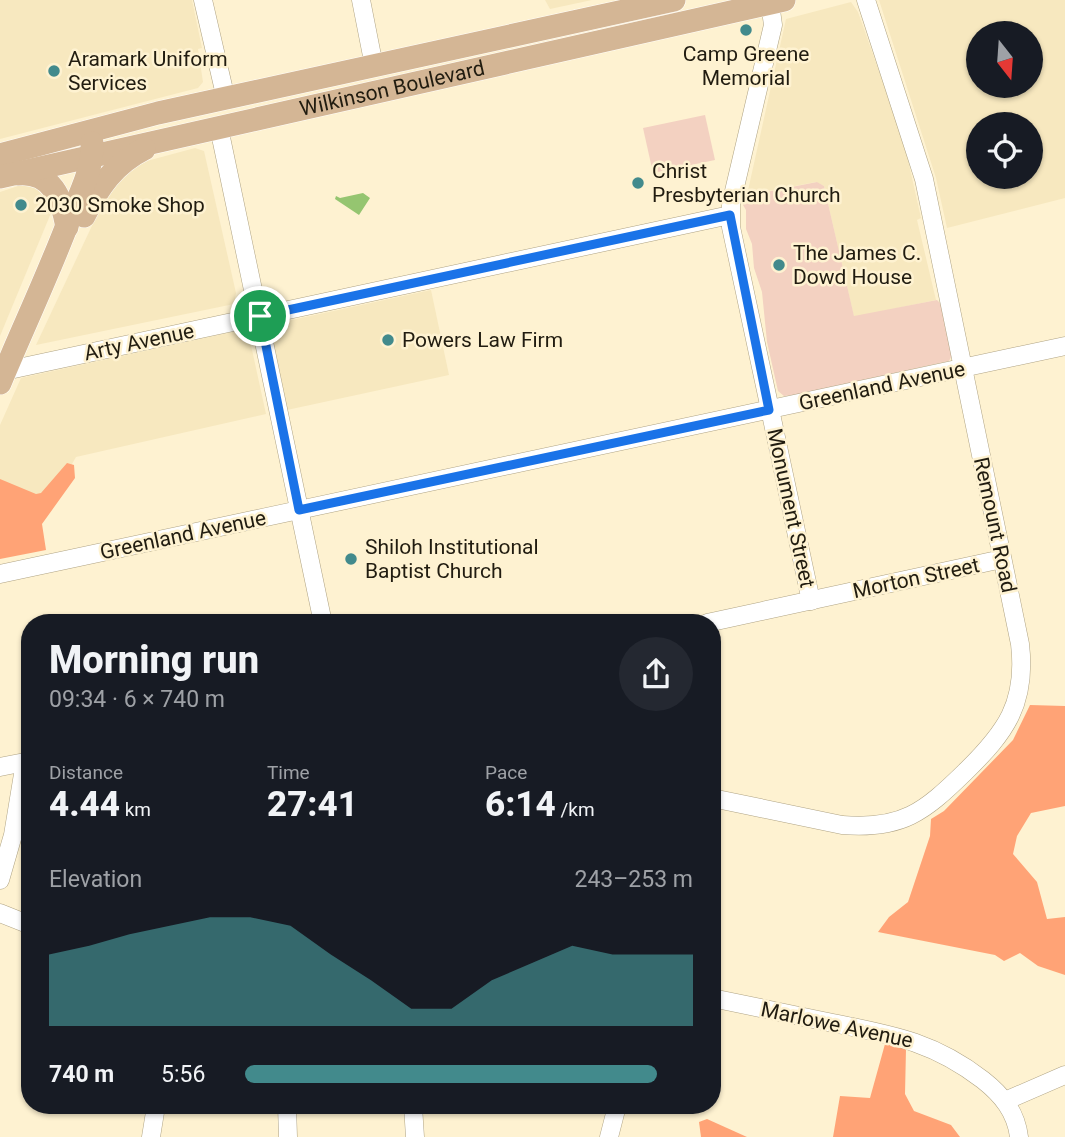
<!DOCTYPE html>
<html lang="en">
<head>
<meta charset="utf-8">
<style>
  :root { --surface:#171b24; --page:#242831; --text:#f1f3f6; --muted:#9ea1a6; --accent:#428a8c }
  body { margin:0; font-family:Roboto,sans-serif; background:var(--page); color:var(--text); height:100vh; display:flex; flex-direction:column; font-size:26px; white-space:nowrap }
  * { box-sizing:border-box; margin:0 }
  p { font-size:23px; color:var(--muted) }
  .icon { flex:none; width:38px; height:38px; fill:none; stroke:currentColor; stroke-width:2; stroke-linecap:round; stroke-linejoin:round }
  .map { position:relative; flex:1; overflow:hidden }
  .drawer { position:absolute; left:21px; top:614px; width:700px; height:500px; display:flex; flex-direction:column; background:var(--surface); border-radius:28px; box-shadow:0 2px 5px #0004 }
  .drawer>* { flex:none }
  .needle { width:46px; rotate:163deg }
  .controls { position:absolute; left:966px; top:21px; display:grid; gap:14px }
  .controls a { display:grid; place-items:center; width:77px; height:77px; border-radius:50%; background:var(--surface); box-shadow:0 2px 5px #0004; font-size:35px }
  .pin { position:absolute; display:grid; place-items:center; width:60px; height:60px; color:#fff; margin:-30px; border:4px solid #fff; border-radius:50%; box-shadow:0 2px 7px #0007 }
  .round { display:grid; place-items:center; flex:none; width:74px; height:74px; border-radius:37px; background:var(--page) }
  .headline { display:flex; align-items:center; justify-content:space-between; height:119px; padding:0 28px }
  h1 { font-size:38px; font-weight:800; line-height:52px }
  .stats { display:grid; grid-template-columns:repeat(3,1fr); gap:10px; height:119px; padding:7px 28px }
  .stats div { display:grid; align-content:center }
  .stats b { font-size:35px; font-weight:800 }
  .stats small { font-size:19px; font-weight:400 }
  .stats p { font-size:19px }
  .chart { height:196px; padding:14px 28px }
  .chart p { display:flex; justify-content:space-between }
  .chart svg { width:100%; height:126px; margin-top:7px; fill:var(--accent); opacity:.7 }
  ul { padding:0 28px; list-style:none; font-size:23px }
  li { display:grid; grid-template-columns:112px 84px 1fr; align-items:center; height:52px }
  li i { height:18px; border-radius:9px; background:var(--accent) }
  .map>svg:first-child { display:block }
  .built { fill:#f7e8bf; fill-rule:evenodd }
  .green { fill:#f3d1c1 }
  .forest { fill:#ffa376 }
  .water { fill:#95c570 }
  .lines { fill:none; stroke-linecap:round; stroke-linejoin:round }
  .minor-casing { stroke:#afa384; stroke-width:19 }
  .major-casing { stroke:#fff; stroke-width:24 }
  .minor { stroke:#fff; stroke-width:18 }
  .major { stroke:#d4b695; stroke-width:23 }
  .route-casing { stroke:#fff; stroke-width:14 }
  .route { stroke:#1a73e8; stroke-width:9 }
  .poi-dot { fill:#428a8c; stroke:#fef2d1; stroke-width:2.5 }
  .labels { text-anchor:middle; stroke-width:5; stroke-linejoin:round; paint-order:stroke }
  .poi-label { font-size:21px; fill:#211c10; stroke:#fef2d1; text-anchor:start }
  .street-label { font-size:21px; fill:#211c10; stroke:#fef2d1 }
</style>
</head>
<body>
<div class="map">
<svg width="1065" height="1137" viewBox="0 0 1065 1137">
  <rect width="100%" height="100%" fill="#fef2d1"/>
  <g class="built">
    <polygon points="0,0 192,0 202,48 198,49 203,82 198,88 0,139"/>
    <polygon points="545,0 592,0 550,9"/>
    <path d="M879,0H1065V198L947,228L936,178ZM978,33H1031V86H978ZM978,124H1031V177H978Z"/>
    <polygon points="851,2 858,12 904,142 921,218 917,220 936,300 854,317 824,186 816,182 747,195 786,19"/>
    <polygon points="195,148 204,151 236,293 234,304 36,345 105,198 121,178 143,162"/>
    <polygon points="24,184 41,188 51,204 51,213 0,336 0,192"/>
    <polygon points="431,290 449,375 287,410 271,332 273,324"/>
    <polygon points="237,331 243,331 249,336 266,414 76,457 51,501 0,480 0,425 21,378"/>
  </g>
  <g class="green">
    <polygon points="705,115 715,160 653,173 643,128"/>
    <polygon points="817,182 824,186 854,316 937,300 941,304 952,355 949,361 795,395 784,396 778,391 767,342 762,292 754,268 752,244 746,229 746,210 743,205 745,196"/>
  </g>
  <g class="forest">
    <polygon points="67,463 74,465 75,478 42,524 46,550 0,559 0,479 36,494 41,493"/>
    <polygon points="1030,705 1065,706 1065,806 1031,813 1017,836 1013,854 1037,882 1047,919 1065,917 1065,975 1038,966 1020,953 1004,961 995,955 878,932 889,917 908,902 930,836 931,819 944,811 1013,740"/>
    <polygon points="885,1044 906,1049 905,1094 914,1111 951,1125 960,1137 833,1137 840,1096 870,1098"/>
    <polygon points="707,1119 747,1137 701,1137 699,1122"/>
  </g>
  <polygon class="water" points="363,193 370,198 359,215 335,199 336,196 340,198"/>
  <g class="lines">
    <g class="minor-casing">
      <g id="minor">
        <polyline points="203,0 226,99"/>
        <polyline points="361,0 374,66"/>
        <polyline points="770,3 773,25 731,204 731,227 811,601"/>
        <polyline points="219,128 323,623"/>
        <polyline points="0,372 730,215"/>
        <polyline points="0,574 1065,346"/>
        <polyline points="707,623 1002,559"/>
        <polyline points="0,767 30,761"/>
        <path d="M712,798L842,825C902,830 924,812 965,772C1006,732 1027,703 1020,644L924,179L866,0"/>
        <polyline points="0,880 13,835 25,762"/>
        <polyline points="0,913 30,925"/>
        <path d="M712,998C749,1006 786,1013 823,1021C886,1034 930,1039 983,1080C1002,1095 1016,1112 1019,1137"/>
        <polyline points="1005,1101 1065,1075"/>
        <polyline points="287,1106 288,1137"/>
        <polyline points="413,1106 415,1137"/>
        <polyline points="151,1137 156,1106"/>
        <polyline points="609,1137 617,1106"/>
      </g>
    </g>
    <g class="major-casing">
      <g id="major">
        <polyline points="0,155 158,113 674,0"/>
        <path d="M18,174C52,171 62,199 67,227"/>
        <path id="s1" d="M0,177L784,0"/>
        <path d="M84,216C98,188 114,164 144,149"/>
        <path d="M0,383C23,328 48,275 69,220C79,196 93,170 92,143"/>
      </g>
    </g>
    <use href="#minor" class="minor"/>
    <use href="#major" class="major"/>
  </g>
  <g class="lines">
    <g class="route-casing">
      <polygon id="route" points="730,215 769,410 299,510 260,316"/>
    </g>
    <use href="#route" class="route"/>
  </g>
  <g class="poi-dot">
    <circle cx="746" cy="30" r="7"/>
    <circle cx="54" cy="71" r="7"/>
    <circle cx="638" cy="183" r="7"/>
    <circle cx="21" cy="205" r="7"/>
    <circle cx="779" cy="265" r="7"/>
    <circle cx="388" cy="340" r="7"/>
    <circle cx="351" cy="559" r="7"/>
  </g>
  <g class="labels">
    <g class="poi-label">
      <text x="746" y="61" text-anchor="middle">Camp Greene<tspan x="746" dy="24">Memorial</tspan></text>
      <text x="68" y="66">Aramark Uniform<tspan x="68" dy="24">Services</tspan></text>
      <text x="652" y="178">Christ<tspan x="652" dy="24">Presbyterian Church</tspan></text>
      <text x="35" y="212">2030 Smoke Shop</text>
      <text x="793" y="260">The James C.<tspan x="793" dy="24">Dowd House</tspan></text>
      <text x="402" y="347">Powers Law Firm</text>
      <text x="365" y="554">Shiloh Institutional<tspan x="365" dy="24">Baptist Church</tspan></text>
    </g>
    <g class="street-label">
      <text dy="7" stroke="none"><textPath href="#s1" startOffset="402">Wilkinson Boulevard</textPath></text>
      <text transform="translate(139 342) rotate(-12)" y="7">Arty Avenue</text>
      <text transform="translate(882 386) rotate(-12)" y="7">Greenland Avenue</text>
      <text transform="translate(791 508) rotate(78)" y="7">Monument Street</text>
      <text transform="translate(995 525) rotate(78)" y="7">Remount Road</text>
      <text transform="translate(183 535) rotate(-12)" y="7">Greenland Avenue</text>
      <text transform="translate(916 578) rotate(-12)" y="7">Morton Street</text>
      <text transform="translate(837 1025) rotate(12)" y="7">Marlowe Avenue</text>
    </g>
  </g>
</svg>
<div class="controls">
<a><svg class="needle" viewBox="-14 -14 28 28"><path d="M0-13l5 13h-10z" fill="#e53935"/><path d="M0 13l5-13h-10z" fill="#9ea1a6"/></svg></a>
<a><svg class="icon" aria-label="locate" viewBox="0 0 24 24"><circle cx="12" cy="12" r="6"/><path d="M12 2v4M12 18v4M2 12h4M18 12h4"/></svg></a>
</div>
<div class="pin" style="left:260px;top:316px;background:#1e9e55"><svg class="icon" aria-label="arrive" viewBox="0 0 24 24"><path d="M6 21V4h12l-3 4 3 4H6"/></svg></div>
<section class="drawer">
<div class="headline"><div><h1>Morning run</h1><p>09:34 · 6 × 740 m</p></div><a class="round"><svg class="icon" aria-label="share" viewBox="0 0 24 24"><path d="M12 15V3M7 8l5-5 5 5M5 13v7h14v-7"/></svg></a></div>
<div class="stats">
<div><p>Distance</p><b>4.44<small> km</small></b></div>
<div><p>Time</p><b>27:41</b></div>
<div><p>Pace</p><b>6:14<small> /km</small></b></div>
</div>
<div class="chart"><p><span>Elevation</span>243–253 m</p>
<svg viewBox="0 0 160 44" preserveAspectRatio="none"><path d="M0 44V19L10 16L20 12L30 9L40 6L50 6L60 9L70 19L80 28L90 38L100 38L110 28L120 22L130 16L140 19L150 19L160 19V44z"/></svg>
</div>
<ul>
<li><b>740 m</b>5:56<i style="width:92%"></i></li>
</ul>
</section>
</div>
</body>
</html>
